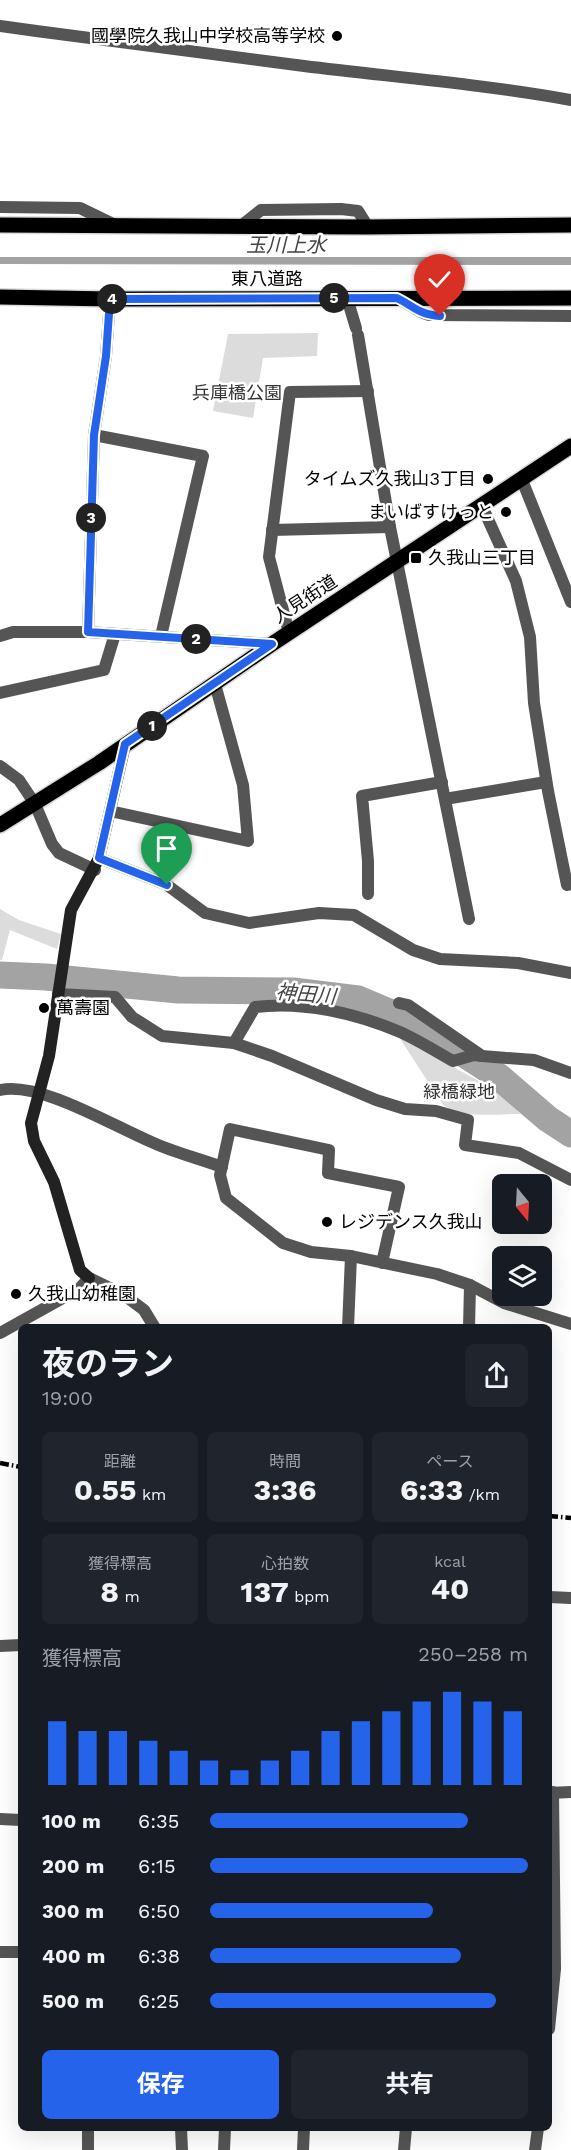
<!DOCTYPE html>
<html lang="ja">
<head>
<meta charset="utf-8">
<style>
  :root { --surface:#171b24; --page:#20242c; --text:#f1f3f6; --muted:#9ea1a6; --accent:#2563eb }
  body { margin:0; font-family:"Work Sans","Noto Sans JP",sans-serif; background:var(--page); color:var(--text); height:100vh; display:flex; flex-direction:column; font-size:22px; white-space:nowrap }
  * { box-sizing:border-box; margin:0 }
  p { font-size:20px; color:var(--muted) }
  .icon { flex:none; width:33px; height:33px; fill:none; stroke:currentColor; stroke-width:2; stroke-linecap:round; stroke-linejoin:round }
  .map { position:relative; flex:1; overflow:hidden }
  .side { position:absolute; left:18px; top:1324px; width:534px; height:807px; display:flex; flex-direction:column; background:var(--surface); border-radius:9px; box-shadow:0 6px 24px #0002 }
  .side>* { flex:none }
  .needle { width:39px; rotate:162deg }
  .tools { position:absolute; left:492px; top:1174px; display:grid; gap:12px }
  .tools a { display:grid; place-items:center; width:60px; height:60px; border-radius:9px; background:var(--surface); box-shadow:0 6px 24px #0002; font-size:30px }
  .pin { position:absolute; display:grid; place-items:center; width:51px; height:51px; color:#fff; margin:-62px -26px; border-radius:50% 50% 50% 0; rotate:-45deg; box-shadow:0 0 6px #0007 }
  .pin .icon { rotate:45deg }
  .km { position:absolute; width:30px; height:30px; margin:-15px; border-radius:50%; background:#222; color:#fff; font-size:16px; line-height:30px; text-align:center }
  .round { display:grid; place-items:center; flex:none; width:63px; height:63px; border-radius:9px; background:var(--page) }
  .summary { display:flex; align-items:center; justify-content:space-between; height:102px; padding:0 24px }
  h1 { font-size:33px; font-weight:700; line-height:45px }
  .metrics { display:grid; grid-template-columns:repeat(3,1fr); gap:9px; height:102px; padding:6px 24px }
  .metrics div { display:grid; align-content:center; border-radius:9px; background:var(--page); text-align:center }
  .metrics b { font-size:30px; font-weight:700 }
  .metrics small { font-size:16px; font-weight:400 }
  .metrics p { font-size:16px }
  .chart { height:168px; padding:12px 24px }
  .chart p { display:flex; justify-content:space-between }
  .chart svg { width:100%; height:108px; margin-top:6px; stroke:var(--accent); stroke-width:6 }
  .button { display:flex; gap:12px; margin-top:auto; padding:12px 24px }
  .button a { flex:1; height:69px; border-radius:9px; background:var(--accent); color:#fff; font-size:24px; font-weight:700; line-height:69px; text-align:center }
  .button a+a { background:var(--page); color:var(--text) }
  ul { padding:0 24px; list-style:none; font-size:20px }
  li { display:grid; grid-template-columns:96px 72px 1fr; align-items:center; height:45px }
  li i { height:15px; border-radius:8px; background:var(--accent) }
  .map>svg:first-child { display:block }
  .green { fill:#dcdcdc }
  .water { fill:#a3a3a3 }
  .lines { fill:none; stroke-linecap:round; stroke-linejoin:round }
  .river { stroke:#a3a3a3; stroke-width:27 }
  .primary-casing { stroke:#dbdbdb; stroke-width:18 }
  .street { stroke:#555; stroke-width:12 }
  .secondary { stroke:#222; stroke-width:12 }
  .primary { stroke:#000; stroke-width:15 }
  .rail { stroke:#000; stroke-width:4.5; stroke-dasharray:9 3 1.5 3; stroke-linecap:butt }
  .route-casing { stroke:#fff; stroke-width:12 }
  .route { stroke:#2563eb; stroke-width:8 }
  .poi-dot { fill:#000; stroke:#fff; stroke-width:2 }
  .labels { text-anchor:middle; stroke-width:5; stroke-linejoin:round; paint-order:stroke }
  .poi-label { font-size:18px; fill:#000; stroke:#fff; text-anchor:start }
  .street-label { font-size:18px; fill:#000; stroke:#fff }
  .park-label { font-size:18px; fill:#333; stroke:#fff }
  .water-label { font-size:20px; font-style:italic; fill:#444; stroke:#fff }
</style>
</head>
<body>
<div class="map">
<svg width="571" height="2150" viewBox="0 0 571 2150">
  <rect width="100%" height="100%" fill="#fff"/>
  <g class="green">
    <polygon points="318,333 317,356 263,358 253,418 213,411 228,334"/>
    <polygon points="0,909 19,920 61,934 57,949 10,930 2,960 0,960"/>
    <path d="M399,1037L499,1092L521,1114C495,1114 466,1119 443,1105Z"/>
  </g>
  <polygon class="water" points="0,257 571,257 571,265 0,264"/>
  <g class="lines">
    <polyline class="river" points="0,975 46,977 178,990 293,991 358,999 417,1024 498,1076 548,1119 571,1134"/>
    <g class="primary-casing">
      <g id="primary">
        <polyline points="0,225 368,227 571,225"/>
        <polyline points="0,297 110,299 571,298"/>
        <polyline points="0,825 99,763 272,644 571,446"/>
      </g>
    </g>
    <g class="street">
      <path d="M0,26C101,40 202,53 304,66C393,77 482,84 571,100"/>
      <polyline points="0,207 80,208 115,225"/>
      <polyline points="241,226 261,210 341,209 358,211 368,227"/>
      <polyline points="347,298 356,328"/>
      <path d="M400,299C410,305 418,312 429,315L571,316"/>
      <polyline points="358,335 390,527 469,919"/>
      <polyline points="94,435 203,456 161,636"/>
      <polyline points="522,480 571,602"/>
      <polyline points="482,506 516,581 530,637 534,703 548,791 567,885 571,884"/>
      <polyline points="272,530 390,527"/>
      <polyline points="88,632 94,435 106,356 110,299"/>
      <polyline points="289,633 269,557 290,392 368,391"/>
      <polyline points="0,636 13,632 88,632 272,644"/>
      <polyline points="0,693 104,670 115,634"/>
      <polyline points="0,766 19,780 35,804 52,844 59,853 95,870"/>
      <polyline points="445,799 546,782"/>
      <polyline points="110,811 248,841 243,785 215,684"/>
      <polyline points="99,858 167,885 205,913 249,923 319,913 354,915 413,950 440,959 518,963 571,973"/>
      <polyline points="368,894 368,861 362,796 442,782"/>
      <polyline points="58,994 115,997 132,1017 162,1036 234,1043 272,1056 376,1100 405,1109 436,1111 468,1120 465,1145 519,1153 571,1180"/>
      <polyline points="399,1003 408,1005 482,1056 534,1060 571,1073"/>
      <path d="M234,1043L255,1007C303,1001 355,1013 400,1032C418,1040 435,1051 453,1061L474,1055L482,1056"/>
      <path d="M0,1090C41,1081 116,1128 156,1144C177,1153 200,1159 222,1167"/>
      <polyline points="382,1263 399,1187 328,1173 329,1150 230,1129 220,1175 226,1198 283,1243 311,1252 351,1256 437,1274 470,1285 504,1303 571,1324"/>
      <polyline points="348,1328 351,1256"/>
      <polyline points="469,1328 470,1285"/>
      <polyline points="0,1333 79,1289 89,1278 124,1295 144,1310 155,1328"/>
      <polyline points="549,1597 571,1598"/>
      <polyline points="0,1646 21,1645"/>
      <polyline points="549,1793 571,1792"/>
      <polyline points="0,1819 21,1820"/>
      <polyline points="0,1952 21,1952"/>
      <polyline points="549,2029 555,1969 553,1792"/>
      <polyline points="88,2128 88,2150"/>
      <polyline points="181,2128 182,2150"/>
      <polyline points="224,2150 225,2128"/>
      <polyline points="303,2150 304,2128"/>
      <polyline points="404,2150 406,2128"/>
      <polyline points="535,2150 538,2128"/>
    </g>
    <polyline class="secondary" points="89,1278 80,1270 54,1182 34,1141 31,1123 49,1056 71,910 99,858 125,745"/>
    <use href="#primary" class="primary"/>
    <g class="rail">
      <polyline points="0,1463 21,1467"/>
      <polyline points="549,1516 571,1518"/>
    </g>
  </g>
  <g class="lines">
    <g class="route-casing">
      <path id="route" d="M167,885L99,858L125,744L272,644L88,632L94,435L106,356L110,299L397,298C415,307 418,314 440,316"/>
    </g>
    <use href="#route" class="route"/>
  </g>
  <g class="poi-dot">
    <circle cx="337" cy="36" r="6"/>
    <circle cx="488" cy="479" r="6"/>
    <circle cx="506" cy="512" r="6"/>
    <rect x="410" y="552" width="12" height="12" rx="3"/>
    <circle cx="44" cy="1008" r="6"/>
    <circle cx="327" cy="1222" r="6"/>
    <circle cx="16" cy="1294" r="6"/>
  </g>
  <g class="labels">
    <g class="poi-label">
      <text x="325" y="42" text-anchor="end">國學院久我山中学校高等学校</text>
      <text x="476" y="485" text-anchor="end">タイムズ久我山3丁目</text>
      <text x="494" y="518" text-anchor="end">まいばすけっと</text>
      <text x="428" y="564">久我山三丁目</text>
      <text x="56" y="1014">萬壽園</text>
      <text x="339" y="1228">レジデンス久我山</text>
      <text x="28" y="1300">久我山幼稚園</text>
    </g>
    <g class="street-label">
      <text x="267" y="285">東八道路</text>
      <text transform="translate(305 599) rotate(-33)" y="6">人見街道</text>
    </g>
    <g class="park-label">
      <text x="237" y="399">兵庫橋公園</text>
      <text x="459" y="1098">緑橋緑地</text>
    </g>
    <g class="water-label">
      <text x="286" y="252">玉川上水</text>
      <text transform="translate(306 994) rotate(5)" y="7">神田川</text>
    </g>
  </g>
</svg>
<div class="tools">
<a><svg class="needle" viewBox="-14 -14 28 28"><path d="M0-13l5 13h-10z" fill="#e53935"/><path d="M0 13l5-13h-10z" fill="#9ea1a6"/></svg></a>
<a><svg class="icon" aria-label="layers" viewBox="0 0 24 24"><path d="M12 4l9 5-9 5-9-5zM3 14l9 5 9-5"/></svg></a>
</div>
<div class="pin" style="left:167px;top:885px;background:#1e9e55"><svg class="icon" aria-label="arrive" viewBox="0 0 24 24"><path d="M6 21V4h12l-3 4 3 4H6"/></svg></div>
<div class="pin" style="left:440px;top:316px;background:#d93025"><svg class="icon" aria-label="check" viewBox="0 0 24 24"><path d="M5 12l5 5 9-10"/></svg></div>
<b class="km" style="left:152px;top:726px">1</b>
<b class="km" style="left:196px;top:639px">2</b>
<b class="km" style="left:91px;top:518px">3</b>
<b class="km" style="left:112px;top:299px">4</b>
<b class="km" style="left:334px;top:298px">5</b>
<section class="side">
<div class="summary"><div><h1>夜のラン</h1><p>19:00</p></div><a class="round"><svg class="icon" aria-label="share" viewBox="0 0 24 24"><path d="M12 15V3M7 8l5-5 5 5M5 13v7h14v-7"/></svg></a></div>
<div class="metrics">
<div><p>距離</p><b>0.55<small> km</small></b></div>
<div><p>時間</p><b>3:36</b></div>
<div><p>ペース</p><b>6:33<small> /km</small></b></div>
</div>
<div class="metrics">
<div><p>獲得標高</p><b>8<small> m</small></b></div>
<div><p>心拍数</p><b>137<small> bpm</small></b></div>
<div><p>kcal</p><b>40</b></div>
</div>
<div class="chart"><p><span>獲得標高</span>250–258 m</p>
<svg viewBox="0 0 160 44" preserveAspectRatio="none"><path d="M5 44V18M15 44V22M25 44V22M35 44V26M45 44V30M55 44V34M65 44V38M75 44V34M85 44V30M95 44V22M105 44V18M115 44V14M125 44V10M135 44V6M145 44V10M155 44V14"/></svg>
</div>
<ul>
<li><b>100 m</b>6:35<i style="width:81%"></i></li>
<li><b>200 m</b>6:15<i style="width:100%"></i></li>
<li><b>300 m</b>6:50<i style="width:70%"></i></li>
<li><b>400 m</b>6:38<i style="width:79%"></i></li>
<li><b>500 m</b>6:25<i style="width:90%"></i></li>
</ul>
<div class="button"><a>保存</a><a>共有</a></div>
</section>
</div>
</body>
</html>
